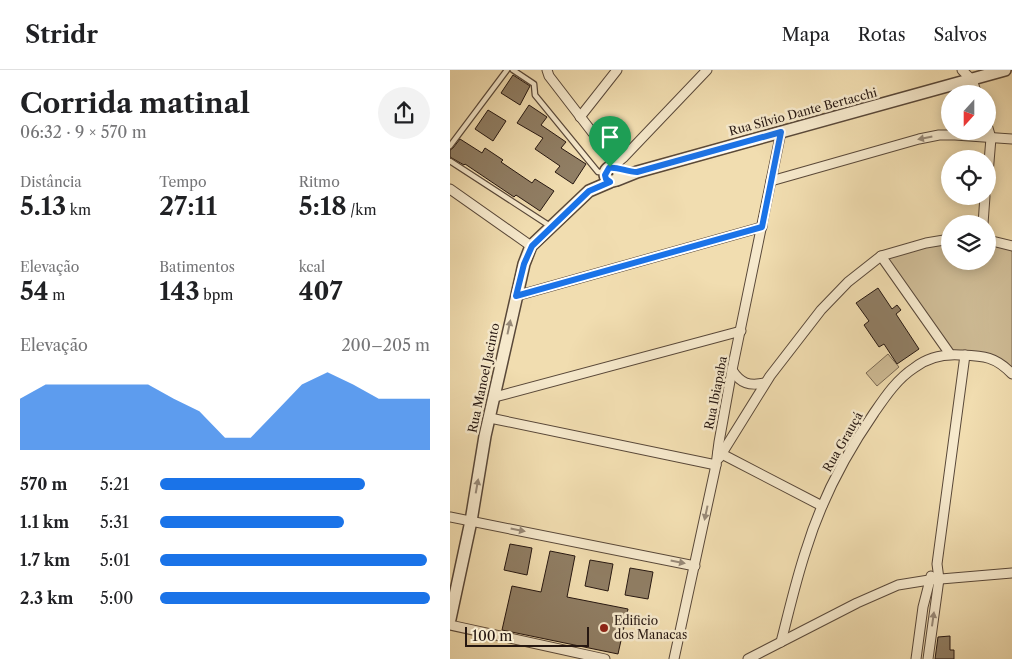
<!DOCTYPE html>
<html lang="pt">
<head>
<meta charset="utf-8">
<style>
  :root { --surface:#fff; --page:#f2f2f2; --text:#202124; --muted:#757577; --line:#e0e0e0; --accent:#1a73e8 }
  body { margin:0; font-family:"Libre Caslon Text",serif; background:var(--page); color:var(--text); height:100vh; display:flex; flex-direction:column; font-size:19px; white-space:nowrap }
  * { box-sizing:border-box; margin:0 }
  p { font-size:16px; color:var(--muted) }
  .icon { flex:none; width:28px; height:28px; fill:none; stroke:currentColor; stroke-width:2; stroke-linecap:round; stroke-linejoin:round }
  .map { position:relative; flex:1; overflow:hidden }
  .drawer { display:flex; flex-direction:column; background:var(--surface); width:450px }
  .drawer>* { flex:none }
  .needle { width:32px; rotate:201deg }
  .controls { position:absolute; left:491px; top:15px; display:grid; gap:10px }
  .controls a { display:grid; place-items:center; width:55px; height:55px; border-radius:50%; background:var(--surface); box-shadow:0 2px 12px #0003; font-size:25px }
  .scale { position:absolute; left:15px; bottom:12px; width:124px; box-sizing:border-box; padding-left:5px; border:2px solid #261711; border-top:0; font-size:14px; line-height:18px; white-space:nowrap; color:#261711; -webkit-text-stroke:4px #f6e9cc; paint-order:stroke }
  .pin { position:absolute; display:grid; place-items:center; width:42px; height:42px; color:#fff; margin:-51px -21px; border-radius:50% 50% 50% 0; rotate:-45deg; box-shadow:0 0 5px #0007 }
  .pin .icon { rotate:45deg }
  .round { display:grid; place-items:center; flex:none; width:52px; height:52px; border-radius:26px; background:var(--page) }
  .headline { display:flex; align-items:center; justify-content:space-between; height:85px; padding:0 20px }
  h1 { font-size:28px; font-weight:700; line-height:38px }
  .stats { display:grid; grid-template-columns:repeat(3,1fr); gap:8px; height:85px; padding:5px 20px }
  .stats div { display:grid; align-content:center }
  .stats b { font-size:25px; font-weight:700 }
  .stats small { font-size:14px; font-weight:400 }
  .stats p { font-size:14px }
  .chart { height:140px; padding:10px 20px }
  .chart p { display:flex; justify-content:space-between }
  .chart svg { width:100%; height:90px; margin-top:5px; fill:var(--accent); opacity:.7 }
  ul { padding:0 20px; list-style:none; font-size:16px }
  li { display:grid; grid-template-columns:80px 60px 1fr; align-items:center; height:38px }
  li i { height:12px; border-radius:6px; background:var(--accent) }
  header { display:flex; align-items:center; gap:30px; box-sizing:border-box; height:70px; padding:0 25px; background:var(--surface); border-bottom:1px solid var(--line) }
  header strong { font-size:24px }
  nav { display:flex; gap:28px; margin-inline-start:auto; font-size:18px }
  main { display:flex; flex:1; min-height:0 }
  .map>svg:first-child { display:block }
  .green { fill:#cebb95; stroke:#7a6953 }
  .building { fill:#907e64; stroke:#261711 }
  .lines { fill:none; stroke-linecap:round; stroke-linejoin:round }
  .service-casing { stroke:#594839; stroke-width:7 }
  .minor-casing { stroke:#594839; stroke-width:11 }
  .tertiary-casing { stroke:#594839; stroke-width:14 }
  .service { stroke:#f6e9cc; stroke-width:4.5 }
  .minor { stroke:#f6e9cc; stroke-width:9 }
  .tertiary { stroke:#f6e9cc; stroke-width:11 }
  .oneway { fill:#988a78 }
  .route-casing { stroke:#fff; stroke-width:10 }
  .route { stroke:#1a73e8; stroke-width:6 }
  .poi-dot { fill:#8f2418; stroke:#f6e9cc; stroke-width:2 }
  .labels { text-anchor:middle; stroke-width:5; stroke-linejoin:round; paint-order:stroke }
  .street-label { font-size:12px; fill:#261711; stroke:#f6e9cc }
  .poi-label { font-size:12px; fill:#261711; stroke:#f6e9cc; text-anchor:start }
</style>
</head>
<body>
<header>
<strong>Stridr</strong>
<nav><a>Mapa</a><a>Rotas</a><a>Salvos</a></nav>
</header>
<main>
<section class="drawer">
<div class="headline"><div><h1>Corrida matinal</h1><p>06:32 · 9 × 570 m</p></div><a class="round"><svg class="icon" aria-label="share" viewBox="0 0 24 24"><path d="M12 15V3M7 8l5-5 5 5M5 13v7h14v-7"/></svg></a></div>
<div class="stats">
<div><p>Distância</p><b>5.13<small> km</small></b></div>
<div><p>Tempo</p><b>27:11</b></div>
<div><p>Ritmo</p><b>5:18<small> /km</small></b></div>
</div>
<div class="stats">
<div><p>Elevação</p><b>54<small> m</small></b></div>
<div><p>Batimentos</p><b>143<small> bpm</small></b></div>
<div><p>kcal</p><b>407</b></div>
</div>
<div class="chart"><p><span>Elevação</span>200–205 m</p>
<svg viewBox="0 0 160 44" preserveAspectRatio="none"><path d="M0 44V19L10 12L20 12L30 12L40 12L50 12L60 19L70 25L80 38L90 38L100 25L110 12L120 6L130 12L140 19L150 19L160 19V44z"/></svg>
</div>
<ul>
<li><b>570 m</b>5:21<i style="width:76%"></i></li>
<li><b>1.1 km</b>5:31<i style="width:68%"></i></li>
<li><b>1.7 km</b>5:01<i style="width:99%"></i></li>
<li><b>2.3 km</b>5:00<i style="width:100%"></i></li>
</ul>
</section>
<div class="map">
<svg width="562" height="589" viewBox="0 0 562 589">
  <rect width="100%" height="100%" fill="#f1ddb0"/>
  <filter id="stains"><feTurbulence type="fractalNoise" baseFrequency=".004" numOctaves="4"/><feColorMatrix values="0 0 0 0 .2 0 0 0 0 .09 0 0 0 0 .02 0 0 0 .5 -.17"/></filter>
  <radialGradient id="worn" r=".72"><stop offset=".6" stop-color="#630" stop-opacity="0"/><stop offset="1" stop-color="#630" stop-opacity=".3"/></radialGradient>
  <g class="green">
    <polygon points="500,170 500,191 538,191 538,171 562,177 562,302 546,289 500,283 432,187"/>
    <polygon points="438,284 449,297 427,316 416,303"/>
  </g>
  <g class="building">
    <polygon points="63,5 80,16 70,35 51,23"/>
    <polygon points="79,35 97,47 91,55 116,72 111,78 136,94 123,114 105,102 110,96 85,79 93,68 67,53"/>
    <polygon points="38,40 56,51 43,71 25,59"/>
    <polygon points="10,69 32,83 35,78 53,90 51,92 82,113 85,109 104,121 90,141 66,125 64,127 15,94 14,95 0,87 0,80 3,78"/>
    <polygon points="428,218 442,239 447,235 451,240 446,244 469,279 447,294 434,274 429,277 414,255 419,251 406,233"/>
    <polygon points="60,474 82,478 77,505 54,500"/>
    <polygon points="100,481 125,486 117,527 178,539 168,584 52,560 62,516 91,522"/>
    <polygon points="140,490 163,494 158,521 135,516"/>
    <polygon points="180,498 203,502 198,529 175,525"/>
    <polygon points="500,566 500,580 504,580 504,589 485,589 488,567"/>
  </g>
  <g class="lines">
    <g class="service-casing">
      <g id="service">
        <polyline points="63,0 84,14 85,25 148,102 155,102"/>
        <polyline points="0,76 57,0"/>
        <polyline points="0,91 100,156"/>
      </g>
    </g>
    <g class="minor-casing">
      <g id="minor">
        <polyline points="97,0 99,6 159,84 161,88 160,97"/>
        <polyline points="512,0 522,10 527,24"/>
        <polyline points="130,47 167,0"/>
        <polyline points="538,58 541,68 538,104"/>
        <polyline points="162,97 174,87 257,0"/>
        <polyline points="321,111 469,69 489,65 505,65 562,69"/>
        <polyline points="0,119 81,176"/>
        <polyline points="533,154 535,126"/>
        <polyline points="538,170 562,176"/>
        <polyline points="431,186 500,284"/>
        <polyline points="66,226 312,157"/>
        <path d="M282,300C291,314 299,316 315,313"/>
        <polyline points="45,327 291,261"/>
        <polyline points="40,348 266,395"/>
        <polyline points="268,382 372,436"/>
        <polyline points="269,388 320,306 371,240 398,212 431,186 476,173 500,169"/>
        <polyline points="0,447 245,496"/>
        <polyline points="0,555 155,589"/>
        <path d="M331,572C339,541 346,510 356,480C371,431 395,385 424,343C435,327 447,309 464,298C477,288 494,284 510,285C533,286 545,286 562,304"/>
        <polyline points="224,589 266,395 269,372 282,300 331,62"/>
        <polyline points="298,589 407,533 448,515 479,510 562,503"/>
        <polyline points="466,589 473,537 481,506"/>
        <polyline points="478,589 489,509 487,494 515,285"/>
      </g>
    </g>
    <g class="tertiary-casing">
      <g id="tertiary">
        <circle cx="162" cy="104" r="7"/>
        <polyline points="167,110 187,102 555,0"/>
        <polyline points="0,549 21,451 35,366 74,194 81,176 139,121 160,112"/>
      </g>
    </g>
    <use href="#service" class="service"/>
    <use href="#minor" class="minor"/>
    <use href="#tertiary" class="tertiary"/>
  </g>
  <defs><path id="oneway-solid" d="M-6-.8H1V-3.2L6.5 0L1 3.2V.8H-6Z" transform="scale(1.25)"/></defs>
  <g class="oneway">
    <use href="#oneway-solid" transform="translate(475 68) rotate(169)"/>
    <use href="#oneway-solid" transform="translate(59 257) rotate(-78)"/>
    <use href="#oneway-solid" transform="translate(27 416) rotate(-80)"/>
    <use href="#oneway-solid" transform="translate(256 443) rotate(102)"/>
    <use href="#oneway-solid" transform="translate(68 460) rotate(11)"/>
    <use href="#oneway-solid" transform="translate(228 492) rotate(11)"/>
    <use href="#oneway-solid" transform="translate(483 549) rotate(-82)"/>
  </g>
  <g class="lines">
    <g class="route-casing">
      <path id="route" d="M331,62L312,157L66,226L74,194L82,176L139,121L160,112L156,109L155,105L159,98C166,96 177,102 187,102Z"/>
    </g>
    <use href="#route" class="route"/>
  </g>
  <circle class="poi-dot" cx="154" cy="558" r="5"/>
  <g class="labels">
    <g class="street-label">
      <text transform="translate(353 42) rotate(-15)" y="4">Rua Sílvio Dante Bertacchi</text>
      <text transform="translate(34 308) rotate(-78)" y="4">Rua Manoel Jacinto</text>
      <text transform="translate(266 323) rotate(-79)" y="4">Rua Ibiapaba</text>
      <text transform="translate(393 372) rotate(-60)" y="4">Rua Grauçá</text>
    </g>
    <g class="poi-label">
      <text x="164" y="555">Edificio<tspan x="164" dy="14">dos Manacas</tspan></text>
    </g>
  </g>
  <rect width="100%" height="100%" filter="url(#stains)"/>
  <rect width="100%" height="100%" fill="url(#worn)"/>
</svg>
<div class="controls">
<a><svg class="needle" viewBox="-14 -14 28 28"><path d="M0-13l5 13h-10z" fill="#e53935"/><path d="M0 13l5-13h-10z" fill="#757577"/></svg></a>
<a><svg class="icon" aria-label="locate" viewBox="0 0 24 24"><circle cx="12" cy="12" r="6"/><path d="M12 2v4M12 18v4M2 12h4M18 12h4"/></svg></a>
<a><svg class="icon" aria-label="layers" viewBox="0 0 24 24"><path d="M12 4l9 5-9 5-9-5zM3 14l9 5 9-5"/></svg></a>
</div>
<div class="scale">100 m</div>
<div class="pin" style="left:160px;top:97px;background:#1e9e55"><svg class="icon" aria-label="arrive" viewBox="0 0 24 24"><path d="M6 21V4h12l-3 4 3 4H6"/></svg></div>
</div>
</main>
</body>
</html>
